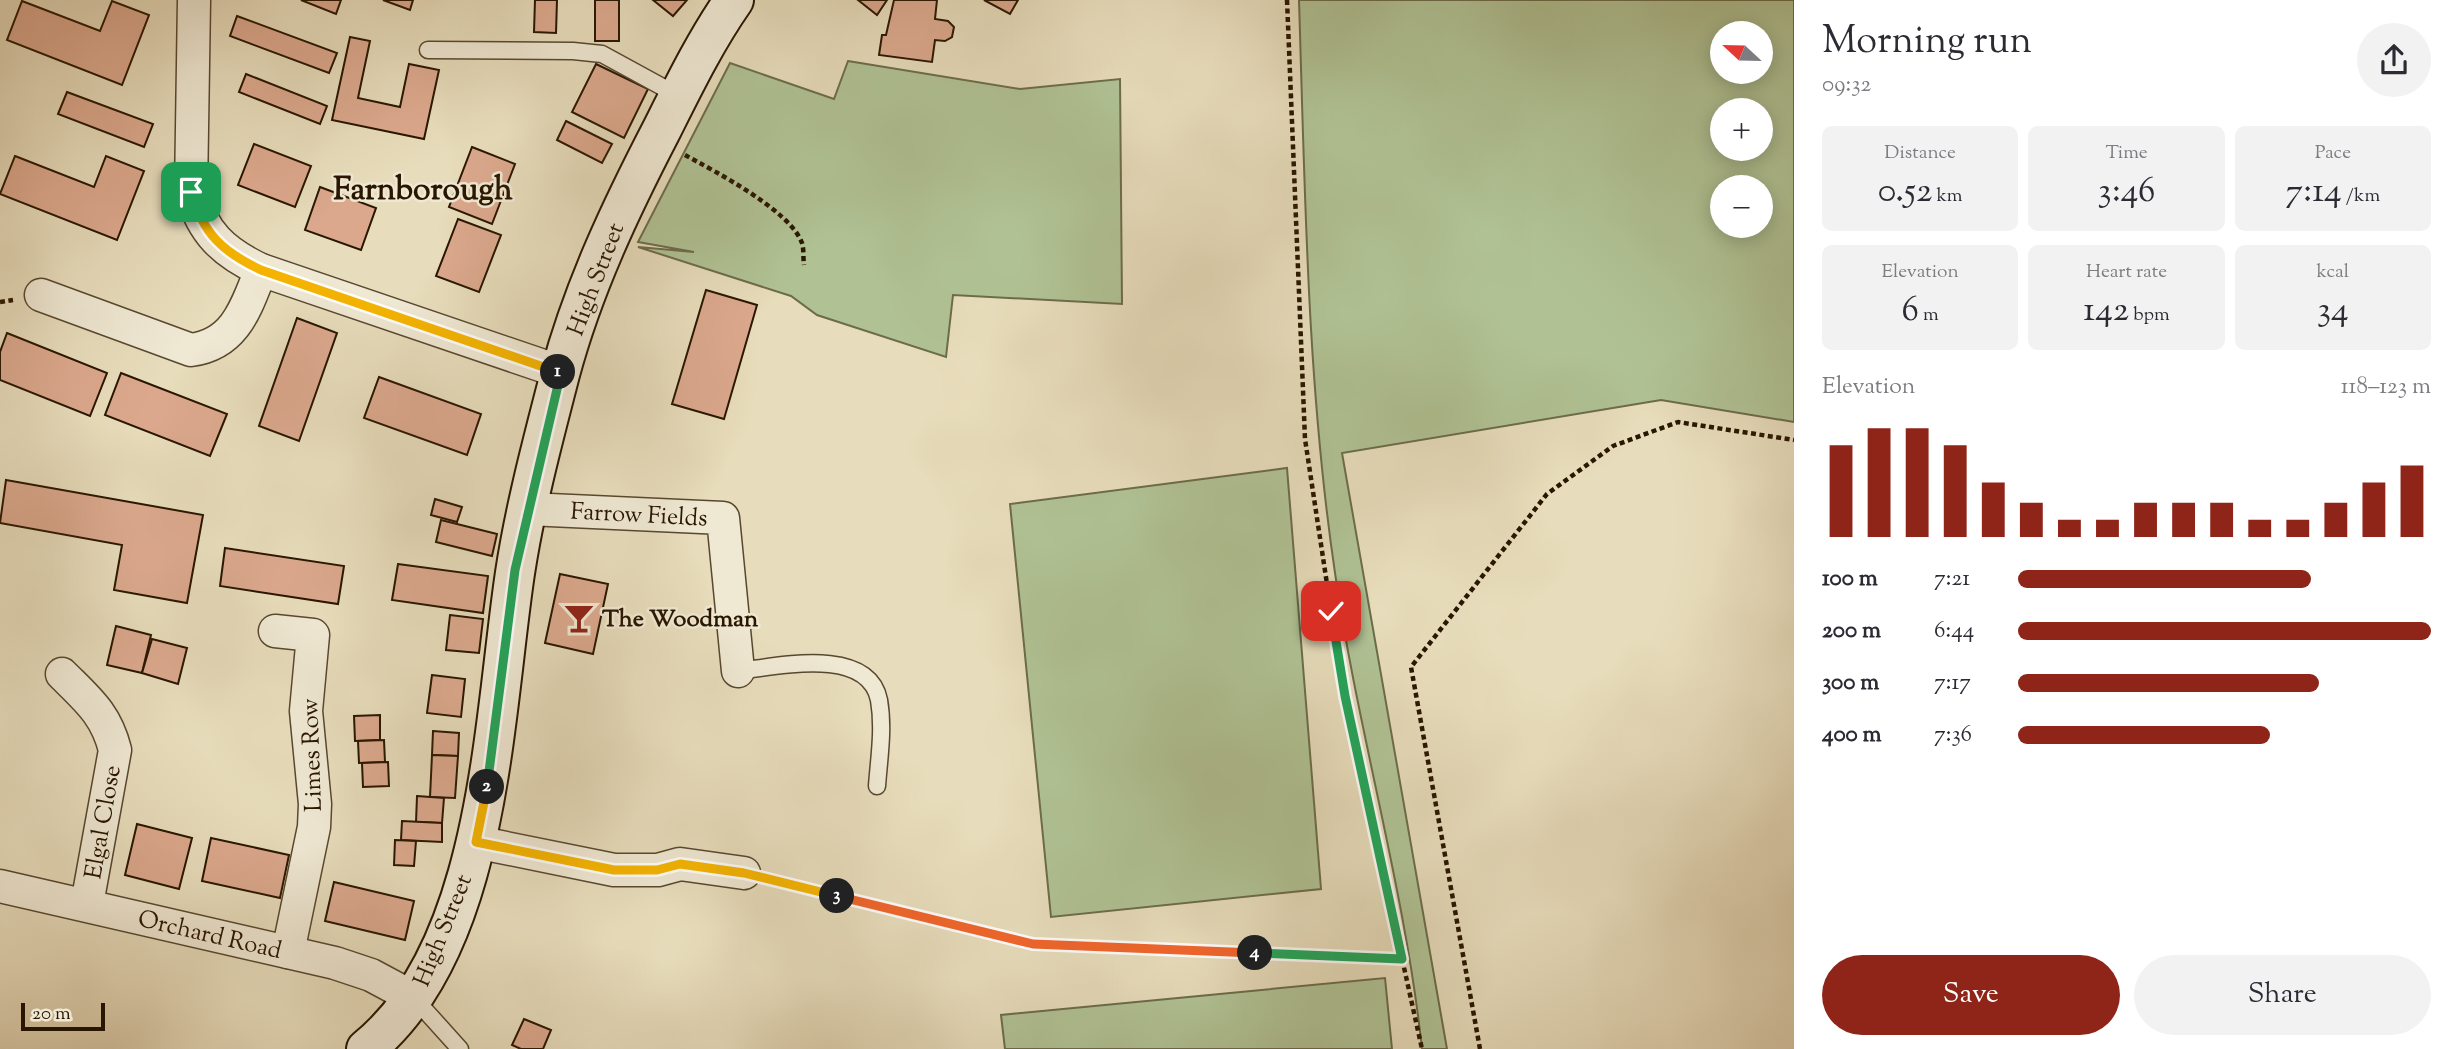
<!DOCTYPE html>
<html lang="en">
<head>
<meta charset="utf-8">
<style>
  :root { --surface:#fff; --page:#f2f2f3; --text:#2b2b33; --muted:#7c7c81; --accent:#8f2418 }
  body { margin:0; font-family:"Sorts Mill Goudy",serif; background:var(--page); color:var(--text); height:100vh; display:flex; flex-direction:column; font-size:26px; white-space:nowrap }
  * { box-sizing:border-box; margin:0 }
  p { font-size:23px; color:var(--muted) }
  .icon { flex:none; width:38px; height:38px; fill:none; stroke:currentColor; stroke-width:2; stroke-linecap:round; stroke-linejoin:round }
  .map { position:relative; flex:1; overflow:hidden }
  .details { display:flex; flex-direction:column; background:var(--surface); width:665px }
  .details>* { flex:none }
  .needle { width:46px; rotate:292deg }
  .controls { position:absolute; left:1710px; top:21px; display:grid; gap:14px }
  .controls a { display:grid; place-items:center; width:63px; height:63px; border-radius:50%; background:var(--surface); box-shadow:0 4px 18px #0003; font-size:35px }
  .scale { position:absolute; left:21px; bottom:18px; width:84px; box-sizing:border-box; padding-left:7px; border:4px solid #291600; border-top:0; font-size:19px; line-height:24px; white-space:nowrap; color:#291600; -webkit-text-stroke:5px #efe8d3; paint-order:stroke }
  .pin { position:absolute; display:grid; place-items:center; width:60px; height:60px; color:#fff; margin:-30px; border-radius:14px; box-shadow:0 4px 10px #0006 }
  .km { position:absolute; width:35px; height:35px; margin:-18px; border-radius:50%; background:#222; color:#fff; font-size:19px; line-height:35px; text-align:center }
  .round { display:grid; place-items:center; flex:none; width:74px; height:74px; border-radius:37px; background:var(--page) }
  .headline { display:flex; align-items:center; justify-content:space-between; height:119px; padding:0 28px }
  h1 { font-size:38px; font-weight:600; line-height:52px }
  .stats { display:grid; grid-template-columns:repeat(3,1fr); gap:10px; height:119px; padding:7px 28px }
  .stats div { display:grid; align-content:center; border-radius:10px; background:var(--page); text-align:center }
  .stats b { font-size:35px; font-weight:600 }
  .stats small { font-size:19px; font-weight:400 }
  .stats p { font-size:19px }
  .chart { height:196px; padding:14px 28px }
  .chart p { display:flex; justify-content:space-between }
  .chart svg { width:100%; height:126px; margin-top:7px; stroke:var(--accent); stroke-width:6 }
  .button { display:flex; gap:14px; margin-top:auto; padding:14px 28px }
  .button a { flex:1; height:80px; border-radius:42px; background:var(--accent); color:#fff; font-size:28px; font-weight:600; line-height:80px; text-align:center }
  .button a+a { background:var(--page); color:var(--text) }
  ul { padding:0 28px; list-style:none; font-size:23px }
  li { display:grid; grid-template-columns:112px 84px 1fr; align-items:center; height:52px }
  li i { height:18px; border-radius:9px; background:var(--accent) }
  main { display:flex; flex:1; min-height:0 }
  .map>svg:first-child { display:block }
  .green { fill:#b0c294; stroke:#6c6c4a; stroke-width:2; fill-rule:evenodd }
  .building { fill:#dba88d; stroke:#291600; stroke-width:2 }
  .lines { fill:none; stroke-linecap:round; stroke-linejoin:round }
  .lane-casing { stroke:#58482f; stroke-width:19 }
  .street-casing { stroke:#58482f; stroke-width:35 }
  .secondary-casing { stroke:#291600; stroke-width:42 }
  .path { stroke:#291600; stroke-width:4.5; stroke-dasharray:5 3.5; stroke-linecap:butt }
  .lane { stroke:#efe8d3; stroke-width:16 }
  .street { stroke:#efe8d3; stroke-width:32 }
  .secondary { stroke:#efe8d3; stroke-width:38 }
  .split-1-casing { stroke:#fff; stroke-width:14 }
  .split-2-casing { stroke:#fff; stroke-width:14 }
  .split-3-casing { stroke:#fff; stroke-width:14 }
  .split-4-casing { stroke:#fff; stroke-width:14 }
  .split-5-casing { stroke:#fff; stroke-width:14 }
  .split-1 { stroke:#f5b400; stroke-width:9 }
  .split-2 { stroke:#22a559; stroke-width:9 }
  .split-3 { stroke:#f5b400; stroke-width:9 }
  .split-4 { stroke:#f0652b; stroke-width:9 }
  .split-5 { stroke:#22a559; stroke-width:9 }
  .labels { text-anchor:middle; stroke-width:5; stroke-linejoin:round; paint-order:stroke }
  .street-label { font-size:24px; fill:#291600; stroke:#efe8d3 }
  .poi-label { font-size:24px; font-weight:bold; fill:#291600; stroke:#efe8d3; text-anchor:start }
  .district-label { font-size:32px; font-weight:bold; fill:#291600; stroke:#efe8d3 }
</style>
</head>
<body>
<main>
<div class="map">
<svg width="1794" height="1049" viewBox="0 0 1794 1049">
  <rect width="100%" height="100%" fill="#e7dcbb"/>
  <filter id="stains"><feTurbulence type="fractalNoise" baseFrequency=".00286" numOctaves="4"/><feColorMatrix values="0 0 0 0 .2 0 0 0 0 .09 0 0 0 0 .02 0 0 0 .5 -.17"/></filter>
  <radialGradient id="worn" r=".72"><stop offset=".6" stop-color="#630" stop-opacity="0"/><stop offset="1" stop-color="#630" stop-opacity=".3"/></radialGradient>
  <g class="green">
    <path d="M1299,0H1794V422L1661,400L1342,453L1447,1049H1422C1405,889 1358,733 1335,573C1307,384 1305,191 1299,0ZM1722,33H1760V72H1722ZM1722,110H1760V149H1722ZM1722,187H1760V226H1722Z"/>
    <polygon points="848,61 1020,89 1120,79 1122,304 953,295 946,357 817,315 791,296 638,247 694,252 638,242 730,63 834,99"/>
    <polygon points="1287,468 1321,889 1051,917 1010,504"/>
    <polygon points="1385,978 1392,1049 1005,1049 1001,1015"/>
  </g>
  <g class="building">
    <polygon points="301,0 341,0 336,14"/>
    <polygon points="383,0 413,0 410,10"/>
    <polygon points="535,0 557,0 556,33 534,32"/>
    <rect x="595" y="0" width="24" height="41"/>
    <polygon points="653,0 687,0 673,16"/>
    <polygon points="858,0 887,0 877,15"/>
    <polygon points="894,0 937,0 935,19 948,21 954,27 952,37 945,41 935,40 932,62 879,55 882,35 886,35"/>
    <polygon points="984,0 1018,0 1010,14"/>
    <polygon points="22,1 100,31 112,1 149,15 122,85 7,40"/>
    <polygon points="237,16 337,53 329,73 230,36"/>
    <polygon points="350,37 370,41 358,98 400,107 409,64 439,70 424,139 332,120"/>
    <polygon points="596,64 648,89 624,138 572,112"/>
    <polygon points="246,74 327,106 320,124 239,92"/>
    <polygon points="67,92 153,124 144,147 58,114"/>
    <polygon points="566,121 612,144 602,163 557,140"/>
    <polygon points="254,144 311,166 295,207 238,185"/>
    <polygon points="472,147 515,164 492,224 449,207"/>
    <polygon points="15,156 94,187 106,156 144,171 117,240 0,194"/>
    <polygon points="320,187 376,208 361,250 305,230"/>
    <polygon points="458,219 501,235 479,292 436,276"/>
    <polygon points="706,290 757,305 724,419 672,404"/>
    <polygon points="297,318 337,333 299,441 259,426"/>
    <polygon points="7,333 107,373 90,416 0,380 0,352"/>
    <polygon points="121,373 227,414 210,456 105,415"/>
    <polygon points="379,377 481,414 467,455 364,418"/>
    <polygon points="6,480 203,515 187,603 114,590 122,545 0,523"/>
    <polygon points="435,499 462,507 457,522 431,515"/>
    <polygon points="441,520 497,534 492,556 436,542"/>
    <polygon points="225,548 344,566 338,604 220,586"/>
    <polygon points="398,564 488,576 483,613 392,600"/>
    <polygon points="560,574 608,584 593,654 545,643"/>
    <polygon points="450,615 483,619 479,653 446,650"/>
    <polygon points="116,626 151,635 142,673 107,665"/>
    <polygon points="152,639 187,648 178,684 142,673"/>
    <polygon points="432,675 465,679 461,717 427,713"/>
    <polygon points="380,715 380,740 355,741 354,716"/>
    <polygon points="433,731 459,733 458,756 432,755"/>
    <polygon points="384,740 385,762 359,763 358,741"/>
    <polygon points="432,755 458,756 455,798 430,797"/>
    <polygon points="388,762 389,786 363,787 362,763"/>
    <polygon points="417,796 444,798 442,823 416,822"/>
    <polygon points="402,821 442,823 442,842 401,840"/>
    <polygon points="137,824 192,838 179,889 125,875"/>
    <polygon points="211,838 289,855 280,898 202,881"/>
    <polygon points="395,840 416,841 414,866 394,865"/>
    <polygon points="334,882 414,901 405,940 325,921"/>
    <polygon points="524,1019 551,1030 543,1049 521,1049 512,1045"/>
  </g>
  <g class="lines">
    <g class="lane-casing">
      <g id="lane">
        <polyline points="428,50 573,51 602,54 679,96"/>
        <path d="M738,671C775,667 868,645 879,700C884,729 879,758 877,786"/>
        <polyline points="414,998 460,1049"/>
      </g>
    </g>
    <g class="street-casing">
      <g id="street">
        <path d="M194,0L191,192C203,233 223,252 261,270L561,372"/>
        <path d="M41,295L191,350C236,344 246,307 261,270"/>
        <polyline points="528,509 723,518 738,671"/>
        <polyline points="275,631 313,635 306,711 315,804 314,827 288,952"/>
        <path d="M62,674C88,700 106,714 115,750L87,904"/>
        <polyline points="476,842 614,870 658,870 680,864 744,873"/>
        <polyline points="0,886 335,963 371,975 414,998"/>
      </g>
    </g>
    <g class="secondary-casing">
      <path id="secondary" d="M366,1049C490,949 493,720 515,573C525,507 543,440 560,374C583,288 621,208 662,129C684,85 706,40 734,0"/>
    </g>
    <g class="path">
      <polyline points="1287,0 1305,439 1344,696 1422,1049"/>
      <path d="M685,155C714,171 790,210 802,243C804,249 803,258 804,265"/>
      <polyline points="0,302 13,300"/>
      <polyline points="772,880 1033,944 1402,959"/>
      <polyline points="1480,1049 1411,667 1547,494 1613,446 1678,422 1794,440"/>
    </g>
    <use href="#lane" class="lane"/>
    <use href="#street" class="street"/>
    <use href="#secondary" class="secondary"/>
  </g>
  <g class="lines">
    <g class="split-1-casing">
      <path id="split-1" d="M191,192C203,234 223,252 261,270L558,372"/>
    </g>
    <g class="split-2-casing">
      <polyline id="split-2" points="487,787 515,570 561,372 558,372"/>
    </g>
    <g class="split-3-casing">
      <polyline id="split-3" points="487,787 476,842 614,870 657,870 680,864 744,873 837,896"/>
    </g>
    <g class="split-4-casing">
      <polyline id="split-4" points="837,896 1033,944 1255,953"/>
    </g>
    <g class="split-5-casing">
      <polyline id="split-5" points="1255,953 1402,959 1345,696 1331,611"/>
    </g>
    <use href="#split-1" class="split-1"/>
    <use href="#split-2" class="split-2"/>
    <use href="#split-3" class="split-3"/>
    <use href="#split-4" class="split-4"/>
    <use href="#split-5" class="split-5"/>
  </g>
  <defs>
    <g id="bar-bare" transform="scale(2.415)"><path d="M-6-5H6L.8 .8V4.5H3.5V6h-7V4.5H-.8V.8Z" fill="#8f2418" stroke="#efe8d3" stroke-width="2.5" paint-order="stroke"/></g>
  </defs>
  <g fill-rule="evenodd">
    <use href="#bar-bare" x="579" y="618"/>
  </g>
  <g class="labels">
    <g class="street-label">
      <text transform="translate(595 279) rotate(-69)" y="8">High Street</text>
      <text transform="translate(639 514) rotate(3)" y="8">Farrow Fields</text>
      <text transform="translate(311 755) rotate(-92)" y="8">Limes Row</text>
      <text transform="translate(102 822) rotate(-80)" y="8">Elgal Close</text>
      <text transform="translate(442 930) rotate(-68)" y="8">High Street</text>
      <text transform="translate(210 934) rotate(13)" y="8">Orchard Road</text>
    </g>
    <g class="poi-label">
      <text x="602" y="626">The Woodman</text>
    </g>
    <g class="district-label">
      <text x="423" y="199">Farnborough</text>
    </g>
  </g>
  <rect width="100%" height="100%" filter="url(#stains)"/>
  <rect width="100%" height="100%" fill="url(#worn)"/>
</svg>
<div class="controls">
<a><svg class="needle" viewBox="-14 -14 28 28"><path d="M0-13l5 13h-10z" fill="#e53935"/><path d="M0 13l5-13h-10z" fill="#7c7c81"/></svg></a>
<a>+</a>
<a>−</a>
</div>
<div class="scale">20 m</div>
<div class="pin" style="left:191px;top:192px;background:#1e9e55"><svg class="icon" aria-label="arrive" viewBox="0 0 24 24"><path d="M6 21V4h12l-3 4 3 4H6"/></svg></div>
<div class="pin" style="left:1331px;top:611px;background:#d93025"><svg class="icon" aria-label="check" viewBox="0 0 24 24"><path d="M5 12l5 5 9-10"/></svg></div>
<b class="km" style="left:558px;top:372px">1</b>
<b class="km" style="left:487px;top:787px">2</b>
<b class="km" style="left:837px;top:896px">3</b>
<b class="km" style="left:1255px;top:953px">4</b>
</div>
<section class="details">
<div class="headline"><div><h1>Morning run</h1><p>09:32</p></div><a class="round"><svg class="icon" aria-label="share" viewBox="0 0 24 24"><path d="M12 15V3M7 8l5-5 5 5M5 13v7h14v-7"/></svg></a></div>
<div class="stats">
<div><p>Distance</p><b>0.52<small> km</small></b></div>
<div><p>Time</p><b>3:46</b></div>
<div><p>Pace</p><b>7:14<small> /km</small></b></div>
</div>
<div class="stats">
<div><p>Elevation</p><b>6<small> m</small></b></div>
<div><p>Heart rate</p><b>142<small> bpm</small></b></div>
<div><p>kcal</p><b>34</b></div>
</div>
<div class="chart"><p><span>Elevation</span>118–123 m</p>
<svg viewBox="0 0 160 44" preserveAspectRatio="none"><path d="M5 44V12M15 44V6M25 44V6M35 44V12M45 44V25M55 44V32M65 44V38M75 44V38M85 44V32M95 44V32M105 44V32M115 44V38M125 44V38M135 44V32M145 44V25M155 44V19"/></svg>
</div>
<ul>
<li><b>100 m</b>7:21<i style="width:71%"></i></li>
<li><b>200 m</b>6:44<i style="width:100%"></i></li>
<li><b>300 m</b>7:17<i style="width:73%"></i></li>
<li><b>400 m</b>7:36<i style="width:61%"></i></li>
</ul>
<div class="button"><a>Save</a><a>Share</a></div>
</section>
</main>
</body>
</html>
